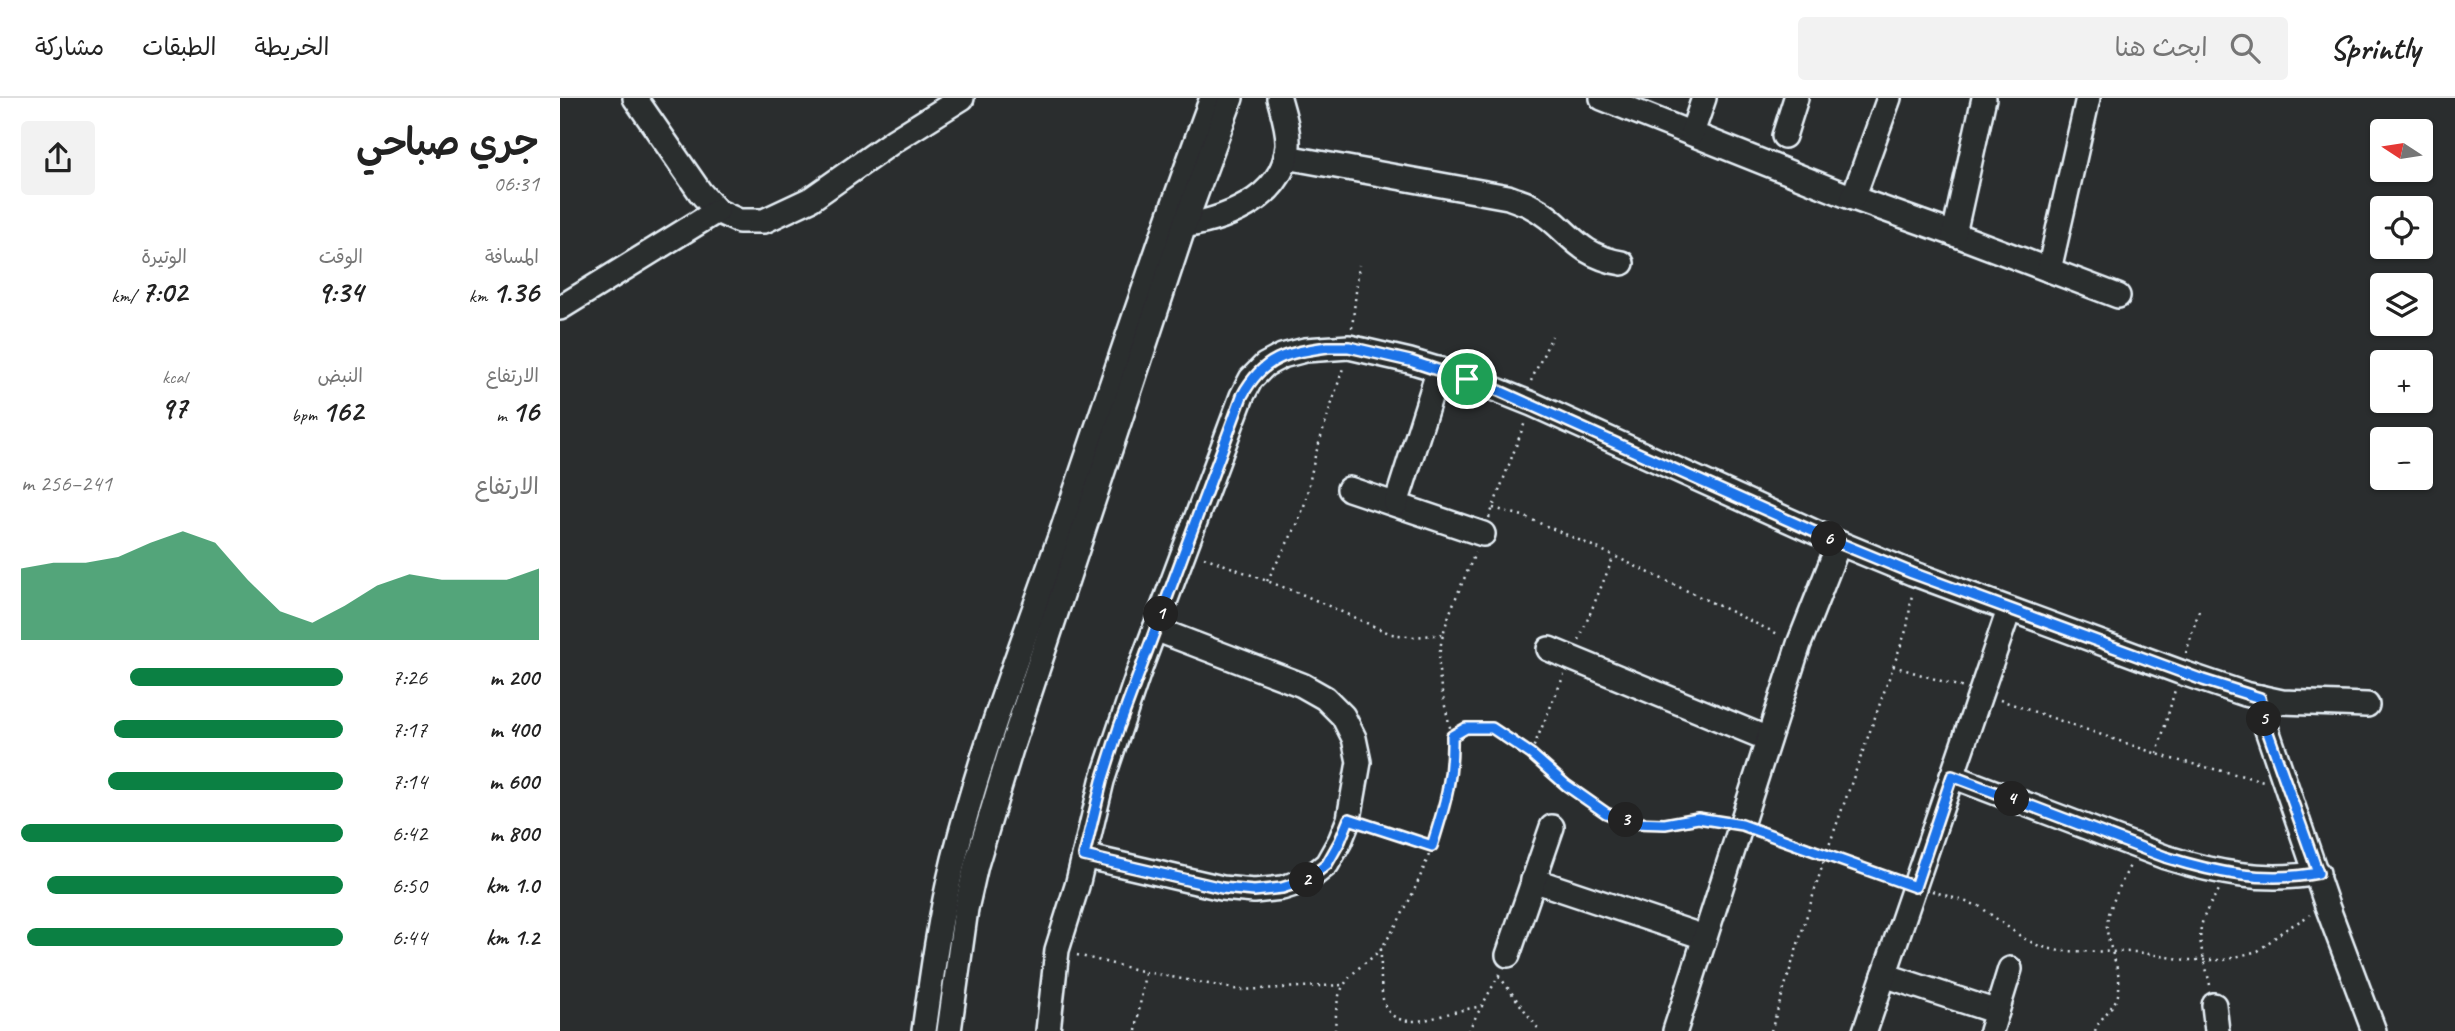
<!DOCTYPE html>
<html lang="ar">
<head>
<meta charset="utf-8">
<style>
  :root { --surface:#fff; --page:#f2f2f2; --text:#222; --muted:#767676; --line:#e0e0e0; --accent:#0b8043 }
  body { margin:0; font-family:Caveat,"Playpen Sans Arabic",sans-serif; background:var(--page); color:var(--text); direction:rtl; height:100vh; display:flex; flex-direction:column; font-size:26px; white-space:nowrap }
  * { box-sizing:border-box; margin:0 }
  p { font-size:23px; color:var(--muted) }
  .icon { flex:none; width:38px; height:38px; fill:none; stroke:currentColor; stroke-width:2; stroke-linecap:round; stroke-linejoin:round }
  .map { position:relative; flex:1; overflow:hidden; direction:ltr }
  .side { display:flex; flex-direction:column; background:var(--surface); width:560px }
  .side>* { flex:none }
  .needle { width:46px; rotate:282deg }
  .buttons { position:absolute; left:1810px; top:21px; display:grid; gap:14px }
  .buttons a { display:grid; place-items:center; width:63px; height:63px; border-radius:7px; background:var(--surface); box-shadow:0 2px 5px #0004; font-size:35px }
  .pin { position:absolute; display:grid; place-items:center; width:60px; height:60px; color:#fff; margin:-30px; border:4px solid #fff; border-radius:50%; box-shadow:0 2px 7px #0007 }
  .km { position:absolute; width:35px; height:35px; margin:-18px; border-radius:50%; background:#222; color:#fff; font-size:19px; line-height:35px; text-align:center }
  .round { display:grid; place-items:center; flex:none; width:74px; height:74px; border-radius:7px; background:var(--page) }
  .head { display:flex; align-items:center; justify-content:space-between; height:119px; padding:0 21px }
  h1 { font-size:38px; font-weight:600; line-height:52px }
  .figures { display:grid; grid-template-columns:repeat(3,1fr); gap:10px; height:119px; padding:7px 21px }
  .figures div { display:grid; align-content:center }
  .figures b { font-size:30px; font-weight:600 }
  .figures small { font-size:19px; font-weight:400 }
  .figures p { font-size:19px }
  .chart { height:196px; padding:14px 21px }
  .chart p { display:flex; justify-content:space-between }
  .chart svg { width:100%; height:126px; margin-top:7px; fill:var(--accent); opacity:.7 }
  ul { padding:0 21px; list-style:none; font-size:23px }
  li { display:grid; grid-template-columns:112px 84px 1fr; align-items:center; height:52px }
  li i { height:18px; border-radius:9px; background:var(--accent) }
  header { display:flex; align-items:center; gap:42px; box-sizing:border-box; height:98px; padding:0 35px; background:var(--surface); border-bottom:2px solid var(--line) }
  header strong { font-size:33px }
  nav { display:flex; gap:38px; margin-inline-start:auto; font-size:24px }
  .search { width:490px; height:63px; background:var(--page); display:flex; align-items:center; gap:18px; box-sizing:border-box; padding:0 24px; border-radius:7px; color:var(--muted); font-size:26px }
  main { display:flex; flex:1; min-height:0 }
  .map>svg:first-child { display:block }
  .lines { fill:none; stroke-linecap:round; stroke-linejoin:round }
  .minor-casing { stroke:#e8f1f8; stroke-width:28 }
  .path { stroke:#e8f1f8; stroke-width:2.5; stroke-dasharray:2 5; stroke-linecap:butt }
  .minor { stroke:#2a2d2e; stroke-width:23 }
  .route-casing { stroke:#fff; stroke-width:14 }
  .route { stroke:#1a73e8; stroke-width:9 }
</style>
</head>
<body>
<header>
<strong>Sprintly</strong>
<div class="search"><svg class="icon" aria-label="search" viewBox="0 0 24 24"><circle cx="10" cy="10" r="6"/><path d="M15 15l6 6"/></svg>ابحث هنا</div>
<nav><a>الخريطة</a><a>الطبقات</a><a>مشاركة</a></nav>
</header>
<main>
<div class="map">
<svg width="1895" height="933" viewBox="0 0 1895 933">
  <rect width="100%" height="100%" fill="#2a2d2e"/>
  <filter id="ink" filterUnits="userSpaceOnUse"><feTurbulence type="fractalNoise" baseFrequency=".0143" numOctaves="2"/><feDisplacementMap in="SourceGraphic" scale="14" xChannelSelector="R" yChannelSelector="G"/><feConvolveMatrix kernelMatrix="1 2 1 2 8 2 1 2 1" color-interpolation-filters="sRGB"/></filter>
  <g filter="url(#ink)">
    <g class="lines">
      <g class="minor-casing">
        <g id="minor">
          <polyline points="75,0 140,94 157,113 179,123 204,123 251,101 335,42 402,0"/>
          <polyline points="1042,0 1293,100 1394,136 1558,198"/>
          <polyline points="1132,35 1144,0"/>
          <polyline points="1224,38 1236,0"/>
          <path d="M726,59L948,99C955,102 963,104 969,107C1007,126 1013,157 1062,165"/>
          <polyline points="1293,100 1329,0"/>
          <path d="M614,129C660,124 723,103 728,48C729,32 723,15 719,0"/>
          <polyline points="1394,136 1424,0"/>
          <polyline points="1489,172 1528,0"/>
          <polyline points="0,210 157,113"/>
          <polyline points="789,391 923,436"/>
          <polyline points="836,406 879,271"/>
          <polyline points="989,551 1208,641"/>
          <polyline points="1700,599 1706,629 1767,808 1814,933"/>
          <path d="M1392,678L1605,759C1656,775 1705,785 1758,775"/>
          <polyline points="524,758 662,790 694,793 722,790 747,782 767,766 780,743 789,721 799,664 794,640 783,618 765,600 742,587 595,531"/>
          <polyline points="973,782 1144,839"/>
          <polyline points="948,857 992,729"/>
          <polyline points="1324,877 1437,914"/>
          <polyline points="1654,907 1657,933"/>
          <path d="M364,933C372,875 380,818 394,761C422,649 465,539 503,430C552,286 599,142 652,0"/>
          <polyline points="389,933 406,811 416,767 451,651 624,128 671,0"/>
          <polyline points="488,933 497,852 517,788 542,683 578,576 682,298 691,281 705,267 722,258 745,252 789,249 850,263 907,280 972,306 1279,445 1352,475 1620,574 1685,596 1722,604 1807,607"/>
          <polyline points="1115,933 1239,546 1279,445"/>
          <polyline points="1305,933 1449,512"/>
          <polyline points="1431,933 1450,871"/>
        </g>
      </g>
      <g class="path">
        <polyline points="792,230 799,167"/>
        <polyline points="971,283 992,238"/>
        <polyline points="933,410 963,418 1035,449 1220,537"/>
        <polyline points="929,420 965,324"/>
        <polyline points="644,459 744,497 831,536 855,539 884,536"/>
        <polyline points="707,483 738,425 745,405 755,358 784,267"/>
        <polyline points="1019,542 1054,458"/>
        <polyline points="1626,555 1640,509"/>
        <polyline points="1333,568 1404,590"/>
        <polyline points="1440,602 1612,661 1704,683"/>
        <polyline points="892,638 906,630 932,630 971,655 1006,686 1046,715 1072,725 1106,726 1138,720 1160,723"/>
        <polyline points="971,655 1004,577"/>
        <polyline points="1597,656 1615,592"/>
        <polyline points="809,727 872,748"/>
        <polyline points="1201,733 1336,782"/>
        <polyline points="1372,793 1419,808 1463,840 1479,848 1499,853 1577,854 1626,862 1664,862 1698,853 1723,833 1750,817"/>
        <path d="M821,851C821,868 820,885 823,901C830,933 866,923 890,915C901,912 912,910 923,908"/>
        <polyline points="517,857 585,874 680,892 782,887"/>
        <polyline points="939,878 980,933"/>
        <path d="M1650,887C1640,841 1631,834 1659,792"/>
        <polyline points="576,933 585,874"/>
        <path d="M775,933C777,899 776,891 802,867C809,862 817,856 822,849C852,806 872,753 887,703C893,682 895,656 891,634C887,614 880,593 879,572C877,532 901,491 915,455"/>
        <polyline points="908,933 940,875"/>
        <polyline points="1211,933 1266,756 1347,530 1352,496"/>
        <path d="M1535,933C1540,918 1558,908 1559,891C1561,871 1549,852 1547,832C1545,814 1563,783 1571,765"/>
      </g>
      <use href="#minor" class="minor"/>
    </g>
  </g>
  <g class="lines" filter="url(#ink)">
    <g class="route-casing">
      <path id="route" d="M768,249H789L850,263L935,291L1279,445L1352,475L1643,582L1700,600L1706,629L1758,775C1705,785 1656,775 1605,759L1392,678L1355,789L1182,727L1138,720L1105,726L1072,725L1046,715L1006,687L971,656L932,630H906L892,638C893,681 885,707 872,748L789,721L780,743L767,766L747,782L722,790L694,793L662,790L524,758L542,683L559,629L682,298C703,259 726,255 768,249Z"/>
    </g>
    <use href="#route" class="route"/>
  </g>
</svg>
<div class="buttons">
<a><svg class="needle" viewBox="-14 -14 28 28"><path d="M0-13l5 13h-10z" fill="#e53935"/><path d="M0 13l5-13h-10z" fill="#767676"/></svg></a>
<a><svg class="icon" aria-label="locate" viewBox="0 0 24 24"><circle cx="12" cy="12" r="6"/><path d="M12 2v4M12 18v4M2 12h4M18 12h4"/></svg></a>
<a><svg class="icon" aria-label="layers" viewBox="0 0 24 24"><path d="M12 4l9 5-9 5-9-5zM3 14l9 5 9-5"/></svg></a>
<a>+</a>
<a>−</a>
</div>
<div class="pin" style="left:907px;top:281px;background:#1e9e55"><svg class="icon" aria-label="arrive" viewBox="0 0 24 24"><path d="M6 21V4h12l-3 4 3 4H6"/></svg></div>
<b class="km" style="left:601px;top:516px">1</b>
<b class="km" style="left:747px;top:782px">2</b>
<b class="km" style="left:1066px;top:722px">3</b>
<b class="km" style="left:1452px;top:701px">4</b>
<b class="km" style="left:1704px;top:621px">5</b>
<b class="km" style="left:1269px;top:441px">6</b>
</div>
<section class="side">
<div class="head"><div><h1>جري صباحي</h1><p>06:31</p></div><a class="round"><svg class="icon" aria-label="share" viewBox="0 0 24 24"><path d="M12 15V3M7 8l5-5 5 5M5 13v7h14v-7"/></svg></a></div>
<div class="figures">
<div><p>المسافة</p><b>1.36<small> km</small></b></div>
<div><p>الوقت</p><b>9:34</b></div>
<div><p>الوتيرة</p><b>7:02<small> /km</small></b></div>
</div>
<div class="figures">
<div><p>الارتفاع</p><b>16<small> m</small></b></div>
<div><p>النبض</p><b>162<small> bpm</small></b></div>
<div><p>kcal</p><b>97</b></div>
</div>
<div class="chart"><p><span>الارتفاع</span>241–256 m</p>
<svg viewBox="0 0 160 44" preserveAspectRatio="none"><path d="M0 44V19L10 17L20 17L30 15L40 10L50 6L60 10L70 23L80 34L90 38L100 32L110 25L120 21L130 23L140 23L150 23L160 19V44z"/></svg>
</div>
<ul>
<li><b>200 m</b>7:26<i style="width:66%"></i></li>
<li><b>400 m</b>7:17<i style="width:71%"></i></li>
<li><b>600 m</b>7:14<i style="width:73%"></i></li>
<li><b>800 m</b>6:42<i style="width:100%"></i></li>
<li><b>1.0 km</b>6:50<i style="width:92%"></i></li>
<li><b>1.2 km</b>6:44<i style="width:98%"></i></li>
</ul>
</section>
</main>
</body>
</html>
